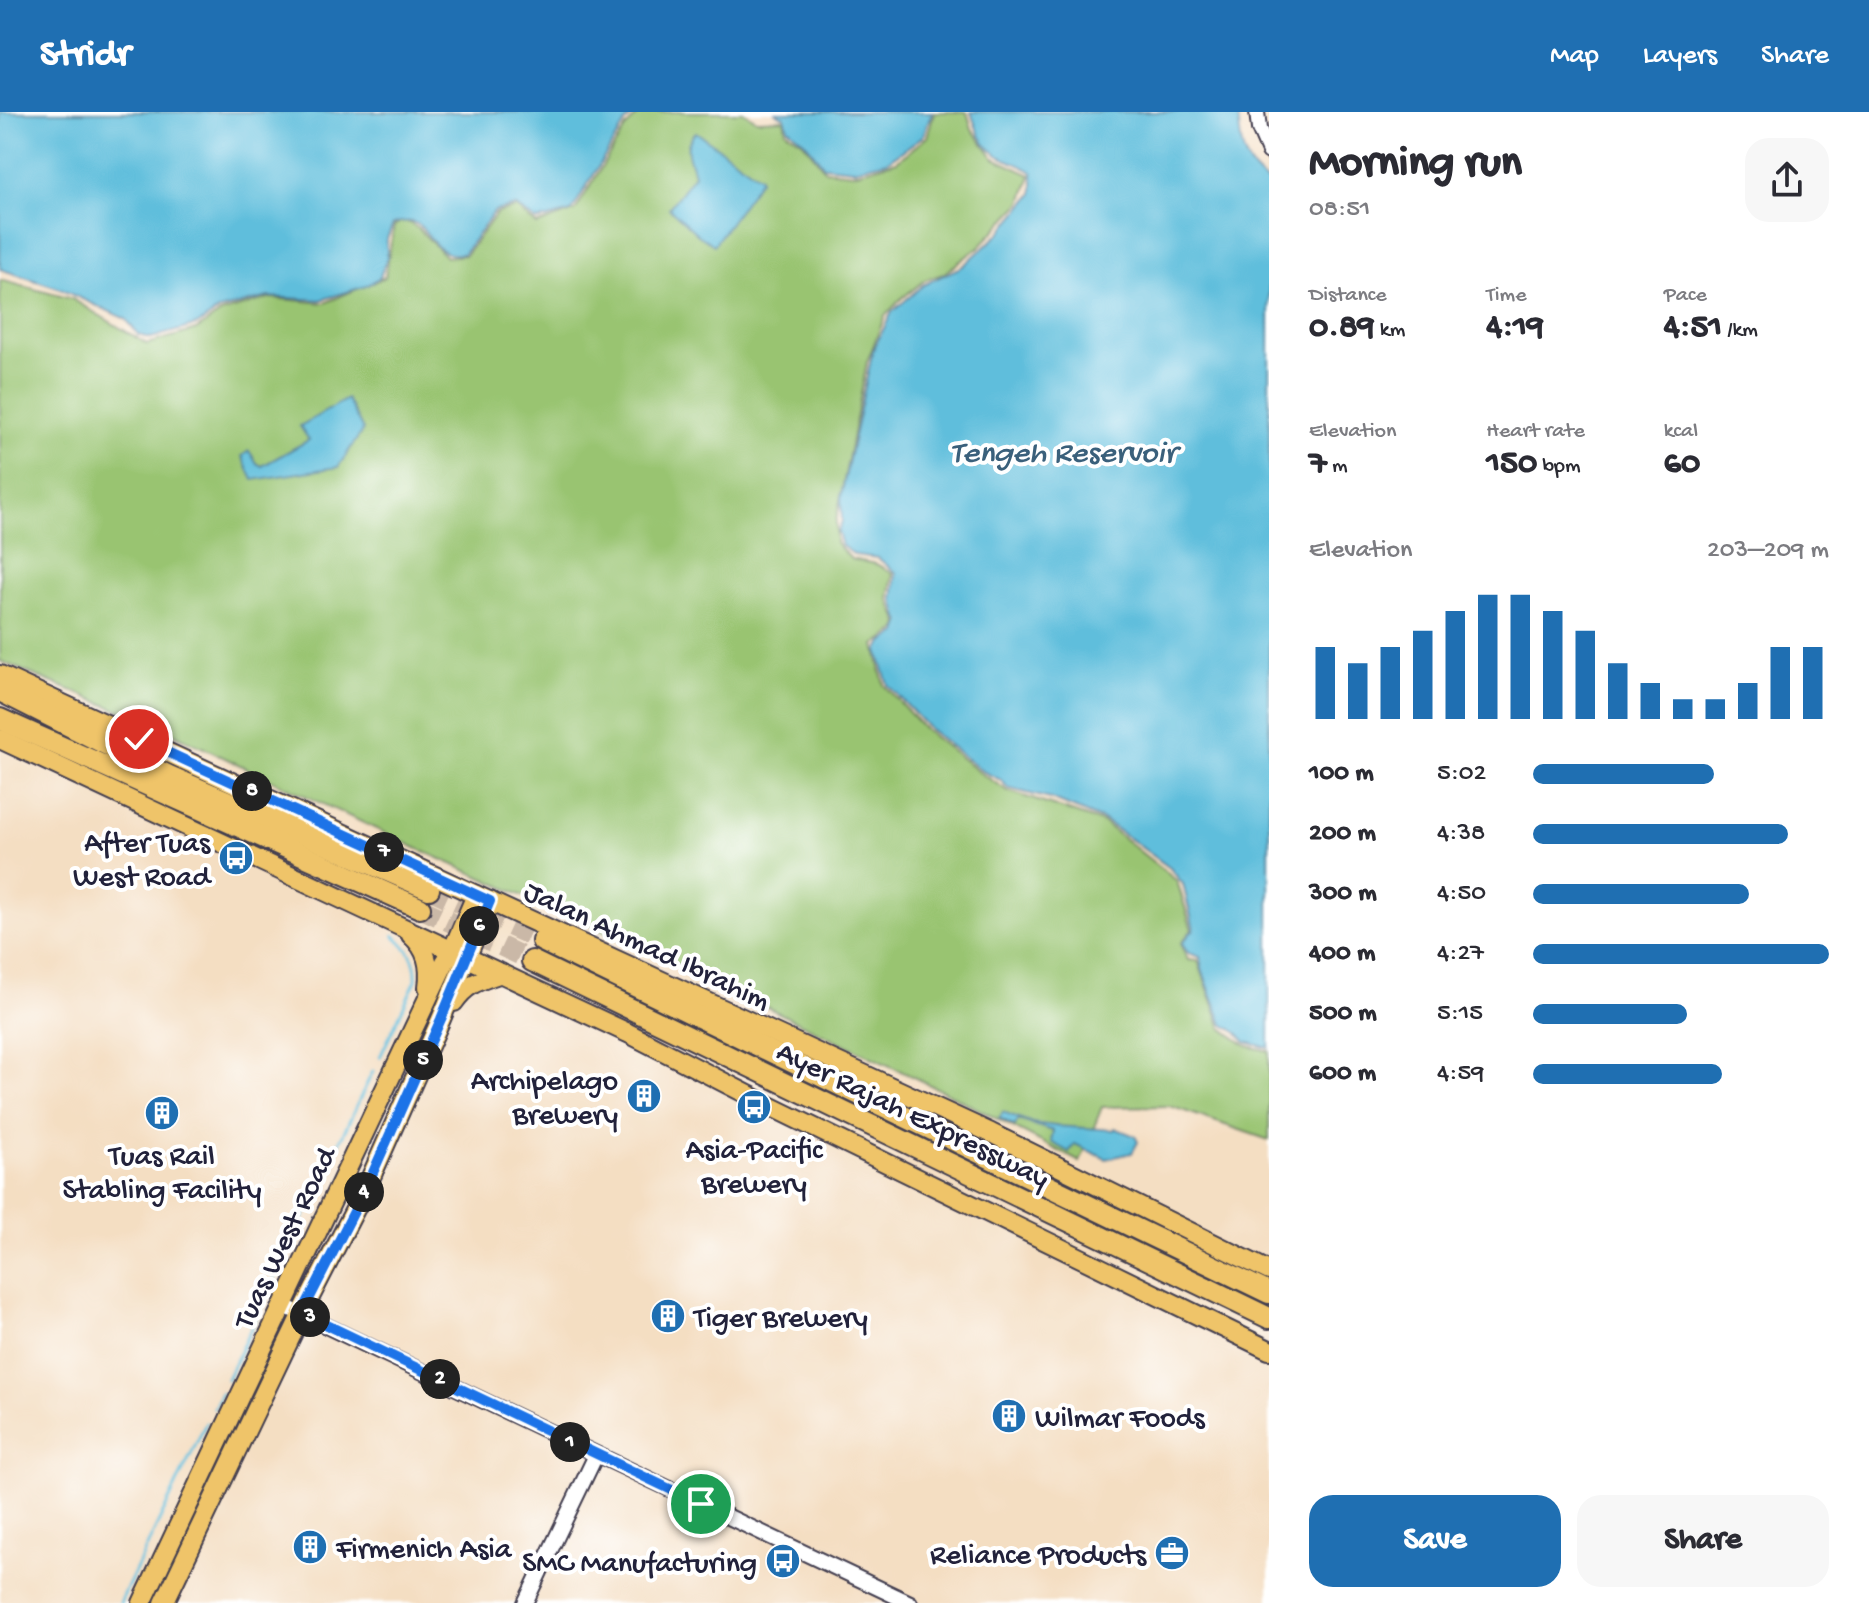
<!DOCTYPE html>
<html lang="en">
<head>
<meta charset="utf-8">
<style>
  :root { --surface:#fff; --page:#f7f7f7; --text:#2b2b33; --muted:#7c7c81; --accent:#1f6fb2 }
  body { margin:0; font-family:"Gochi Hand",sans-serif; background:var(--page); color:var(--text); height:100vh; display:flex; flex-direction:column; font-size:30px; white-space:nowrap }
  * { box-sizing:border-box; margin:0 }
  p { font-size:26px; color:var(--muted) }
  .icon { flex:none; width:44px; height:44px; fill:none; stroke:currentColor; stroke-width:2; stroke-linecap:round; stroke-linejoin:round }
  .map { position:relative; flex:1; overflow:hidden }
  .side { display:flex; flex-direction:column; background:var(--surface); width:600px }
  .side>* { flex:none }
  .pin { position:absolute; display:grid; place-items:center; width:68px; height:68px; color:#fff; margin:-34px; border:4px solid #fff; border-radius:50%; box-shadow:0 2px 8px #0007 }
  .km { position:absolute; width:40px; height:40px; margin:-20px; border-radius:50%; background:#222; color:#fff; font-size:22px; line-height:40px; text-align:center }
  .round { display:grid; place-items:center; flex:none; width:84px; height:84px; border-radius:24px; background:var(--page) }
  .head { display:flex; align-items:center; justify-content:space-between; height:136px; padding:0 40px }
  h1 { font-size:44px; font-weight:800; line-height:60px }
  .stats { display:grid; grid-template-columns:repeat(3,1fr); gap:12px; height:136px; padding:8px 40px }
  .stats div { display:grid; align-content:center }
  .stats b { font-size:34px; font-weight:800 }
  .stats small { font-size:22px; font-weight:400 }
  .stats p { font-size:22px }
  .chart { height:224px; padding:16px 40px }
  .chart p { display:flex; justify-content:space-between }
  .chart svg { width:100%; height:144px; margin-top:8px; stroke:var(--accent); stroke-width:6 }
  .cta { display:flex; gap:16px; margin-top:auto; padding:16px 40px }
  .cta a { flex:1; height:92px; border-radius:24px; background:var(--accent); color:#fff; font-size:32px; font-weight:800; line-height:92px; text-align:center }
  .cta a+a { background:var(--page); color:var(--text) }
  ul { padding:0 40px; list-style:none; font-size:26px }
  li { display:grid; grid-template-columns:128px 96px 1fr; align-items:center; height:60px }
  li i { height:20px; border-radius:10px; background:var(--accent) }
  header { display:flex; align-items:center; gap:48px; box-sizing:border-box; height:112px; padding:0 40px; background:var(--accent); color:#fff }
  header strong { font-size:38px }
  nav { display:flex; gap:44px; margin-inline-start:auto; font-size:28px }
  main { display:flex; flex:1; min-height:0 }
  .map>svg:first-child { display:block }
  .green { fill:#99c471; stroke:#5e7356; stroke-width:2 }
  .water { fill:#5ebedc; stroke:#40708c; stroke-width:2 }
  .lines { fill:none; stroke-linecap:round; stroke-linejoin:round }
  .stream { stroke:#5ebedc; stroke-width:3 }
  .highway-tunnel { stroke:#cab8a7; stroke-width:20; stroke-dasharray:20 10; stroke-linecap:butt }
  .minor-casing { stroke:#423e4f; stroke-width:18 }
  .major-casing { stroke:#423e4f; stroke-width:22 }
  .highway-casing { stroke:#423e4f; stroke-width:24 }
  .minor { stroke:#fff; stroke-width:14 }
  .major { stroke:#efc469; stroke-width:18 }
  .highway { stroke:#efc469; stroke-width:20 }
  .route-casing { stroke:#fff; stroke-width:16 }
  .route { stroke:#1a73e8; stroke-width:10 }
  .labels { text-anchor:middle; stroke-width:8; stroke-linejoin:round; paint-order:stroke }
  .poi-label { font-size:30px; fill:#22223b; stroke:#fff; text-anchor:end }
  .street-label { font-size:30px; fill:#22223b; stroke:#fff }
  .water-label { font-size:32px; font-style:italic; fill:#3a607b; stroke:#fff }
</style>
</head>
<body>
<header>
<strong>Stridr</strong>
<nav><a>Map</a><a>Layers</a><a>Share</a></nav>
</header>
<main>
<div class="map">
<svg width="1269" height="1491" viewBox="0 0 1269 1491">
  <rect width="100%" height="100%" fill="#fff"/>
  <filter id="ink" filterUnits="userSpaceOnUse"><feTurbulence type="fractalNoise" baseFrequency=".0125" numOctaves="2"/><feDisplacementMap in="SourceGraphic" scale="16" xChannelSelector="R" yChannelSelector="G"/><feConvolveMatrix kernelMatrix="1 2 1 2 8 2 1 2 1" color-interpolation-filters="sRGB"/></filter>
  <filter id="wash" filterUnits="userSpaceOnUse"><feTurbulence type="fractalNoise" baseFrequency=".006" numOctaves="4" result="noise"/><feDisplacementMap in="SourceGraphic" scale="32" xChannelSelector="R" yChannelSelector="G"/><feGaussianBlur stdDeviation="1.8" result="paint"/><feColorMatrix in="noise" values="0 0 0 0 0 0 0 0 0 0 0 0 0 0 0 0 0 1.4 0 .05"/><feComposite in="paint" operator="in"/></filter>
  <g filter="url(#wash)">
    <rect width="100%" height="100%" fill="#f4dec2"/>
    <polygon class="green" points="641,0 743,0 757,8 784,7 786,19 803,30 825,58 853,61 897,49 927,25 934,0 967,0 972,17 994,46 1031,63 1022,90 979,135 943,162 925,168 901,187 885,204 867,250 836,409 836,431 851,447 876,452 893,461 889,486 899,511 897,518 875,533 884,573 924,617 979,660 1008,679 1104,711 1177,769 1192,818 1181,831 1188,848 1198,849 1222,916 1247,934 1269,939 1269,1028 1170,994 1102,995 1080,1050 951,983 693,860 425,740 157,614 0,549 0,168 72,187 147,232 196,218 221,201 269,186 325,191 385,165 394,114 404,108 419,117 446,145 465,143 497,101 516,96 537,113 575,99 626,15"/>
    <g class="water">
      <path d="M0,0H635L625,11L571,100L537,109L515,94L495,99L463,142C457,142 450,143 445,140C424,129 427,101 393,112L387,127V145L380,165L366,174L321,188L268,185L220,198L197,213L151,226L139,223L126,207L58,176L0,157Z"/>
      <polygon points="774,0 932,0 923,24 888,49 853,57 824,54 805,30 788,16 785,5"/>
      <path d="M971,0H1238C1240,29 1241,54 1269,71V936L1246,930L1238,921L1223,912L1203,860L1200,845L1188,841L1182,831L1194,817L1183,772L1170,756L1105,709L1054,688L1008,676L1001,668L982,659L929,617L888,573L878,539L883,530L898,521L901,511L893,487L896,461L878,446L855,443L842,434L838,420L842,409L841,384L873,238L892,200L923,173L963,154L999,122L1033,82V61C1022,52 1009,50 998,43C982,34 976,16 971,0Z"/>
      <path d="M696,20L760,65V68L714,133L698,123L669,96L694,63C691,46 680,36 696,20Z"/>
      <polygon points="347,287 363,318 338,355 253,368 242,344 249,339 257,351 262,354 309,328 300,314"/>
      <polygon points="1003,1000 1032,1011 1056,1014 1114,1018 1115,1016 1135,1024 1138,1030 1132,1041 1106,1047 1075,1032 1069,1040 1051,1030 1053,1019 1018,1008 1015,1014 999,1006"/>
    </g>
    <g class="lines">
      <g class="stream">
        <path d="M380,945L416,868C417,847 409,837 394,823"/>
        <polyline points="227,1267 373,959"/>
        <polyline points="214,1296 221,1281"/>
        <polyline points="120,1491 206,1311"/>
      </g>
    </g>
  </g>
  <g filter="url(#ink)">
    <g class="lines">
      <g class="highway-tunnel">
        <polyline points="429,777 542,829"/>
        <polyline points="420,796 532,849"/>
      </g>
      <g class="minor-casing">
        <g id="minor">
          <polyline points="1257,0 1259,17 1269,40"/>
          <polyline points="282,1193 910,1491"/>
          <polyline points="525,1491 596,1343"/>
        </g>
      </g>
      <g class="major-casing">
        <g id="major">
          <polyline points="0,563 991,1021 1269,1159"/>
          <polyline points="0,627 628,921 770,994 1269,1238"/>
          <path d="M411,823C427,837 431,854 428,875"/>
          <path d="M454,890C468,870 480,869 501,861"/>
          <polyline points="142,1491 445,850 452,839 476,783"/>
          <polyline points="164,1491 306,1193 367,1074 441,907 490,789"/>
        </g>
      </g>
      <g class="highway-casing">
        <g id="highway">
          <polyline points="0,579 169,664 429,777"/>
          <polyline points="0,607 420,796"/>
          <polyline points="542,829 1269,1181"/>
          <polyline points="532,849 1269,1206"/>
        </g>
      </g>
      <use href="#minor" class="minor"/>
      <use href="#major" class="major"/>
      <use href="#highway" class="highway"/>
    </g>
  </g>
  <g class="lines" filter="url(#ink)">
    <g class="route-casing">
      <polyline id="route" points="139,627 490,789 441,907 367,1074 302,1201 701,1392"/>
    </g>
    <use href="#route" class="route"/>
  </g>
  <defs>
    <g id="bus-disc" transform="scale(1.8)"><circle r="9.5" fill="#1f6fb2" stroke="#fff"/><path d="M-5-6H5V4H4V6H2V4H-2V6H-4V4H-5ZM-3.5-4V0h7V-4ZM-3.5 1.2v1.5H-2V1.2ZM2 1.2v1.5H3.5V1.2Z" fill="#fff"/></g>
    <g id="building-disc" transform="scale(1.8)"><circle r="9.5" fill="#1f6fb2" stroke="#fff"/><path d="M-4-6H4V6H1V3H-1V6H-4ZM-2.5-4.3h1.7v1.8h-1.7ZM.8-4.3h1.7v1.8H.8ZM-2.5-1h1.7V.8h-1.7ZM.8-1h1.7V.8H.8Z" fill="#fff"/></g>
    <g id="office-disc" transform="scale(1.8)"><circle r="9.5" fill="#1f6fb2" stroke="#fff"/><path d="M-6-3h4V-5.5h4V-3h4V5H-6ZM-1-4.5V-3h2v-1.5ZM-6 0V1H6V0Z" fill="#fff"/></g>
  </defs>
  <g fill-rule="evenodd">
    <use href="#bus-disc" x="236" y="746"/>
    <use href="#building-disc" x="644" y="984"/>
    <use href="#bus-disc" x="754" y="995"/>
    <use href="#building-disc" x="162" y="1001"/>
    <use href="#building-disc" x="668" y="1204"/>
    <use href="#building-disc" x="1009" y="1304"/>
    <use href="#building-disc" x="310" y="1435"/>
    <use href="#office-disc" x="1172" y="1441"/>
    <use href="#bus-disc" x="783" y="1449"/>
  </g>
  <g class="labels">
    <g class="poi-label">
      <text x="210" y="739">After Tuas<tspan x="210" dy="34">West Road</tspan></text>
      <text x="618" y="977">Archipelago<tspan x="618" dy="34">Brewery</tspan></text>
      <text x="754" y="1046" text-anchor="middle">Asia-Pacific<tspan x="754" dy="34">Brewery</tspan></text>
      <text x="162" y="1052" text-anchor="middle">Tuas Rail<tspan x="162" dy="34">Stabling Facility</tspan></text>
      <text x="694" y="1214" text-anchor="start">Tiger Brewery</text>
      <text x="1035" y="1314" text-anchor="start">Wilmar Foods</text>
      <text x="336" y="1445" text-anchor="start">Firmenich Asia</text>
      <text x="1146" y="1451">Reliance Products</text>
      <text x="757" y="1459">SMC Manufacturing</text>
    </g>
    <g class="street-label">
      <text transform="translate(648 832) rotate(25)" y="10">Jalan Ahmad Ibrahim</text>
      <text transform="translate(914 1001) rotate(26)" y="10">Ayer Rajah Expressway</text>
      <text transform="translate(283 1125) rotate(-64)" y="10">Tuas West Road</text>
    </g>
    <g class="water-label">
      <text x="1063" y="349">Tengeh Reservoir</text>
    </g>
  </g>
</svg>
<div class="pin" style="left:701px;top:1392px;background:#1e9e55"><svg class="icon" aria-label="arrive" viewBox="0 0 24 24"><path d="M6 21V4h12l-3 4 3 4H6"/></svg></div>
<div class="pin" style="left:139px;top:627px;background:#d93025"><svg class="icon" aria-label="check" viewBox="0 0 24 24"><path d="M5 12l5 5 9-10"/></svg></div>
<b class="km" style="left:570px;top:1330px">1</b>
<b class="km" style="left:440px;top:1267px">2</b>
<b class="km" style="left:310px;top:1205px">3</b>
<b class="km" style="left:364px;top:1080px">4</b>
<b class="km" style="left:423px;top:948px">5</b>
<b class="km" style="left:479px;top:814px">6</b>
<b class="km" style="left:384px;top:740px">7</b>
<b class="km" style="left:252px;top:679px">8</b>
</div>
<section class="side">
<div class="head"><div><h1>Morning run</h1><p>08:51</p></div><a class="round"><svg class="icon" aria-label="share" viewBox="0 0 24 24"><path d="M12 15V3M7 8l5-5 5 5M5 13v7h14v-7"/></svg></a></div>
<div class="stats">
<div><p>Distance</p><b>0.89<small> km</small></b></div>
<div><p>Time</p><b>4:19</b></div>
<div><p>Pace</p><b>4:51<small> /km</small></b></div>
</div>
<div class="stats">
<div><p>Elevation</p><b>7<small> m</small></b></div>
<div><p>Heart rate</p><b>150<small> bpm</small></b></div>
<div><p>kcal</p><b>60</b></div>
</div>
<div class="chart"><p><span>Elevation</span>203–209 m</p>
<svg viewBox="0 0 160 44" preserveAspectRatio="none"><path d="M5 44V22M15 44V27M25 44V22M35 44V17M45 44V11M55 44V6M65 44V6M75 44V11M85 44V17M95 44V27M105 44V33M115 44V38M125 44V38M135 44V33M145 44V22M155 44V22"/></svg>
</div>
<ul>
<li><b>100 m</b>5:02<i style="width:61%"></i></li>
<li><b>200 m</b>4:38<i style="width:86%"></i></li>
<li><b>300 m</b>4:50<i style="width:73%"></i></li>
<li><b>400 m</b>4:27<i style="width:100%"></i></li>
<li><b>500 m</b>5:15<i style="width:52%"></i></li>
<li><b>600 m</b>4:59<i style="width:64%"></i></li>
</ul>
<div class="cta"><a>Save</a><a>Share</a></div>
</section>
</main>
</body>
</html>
